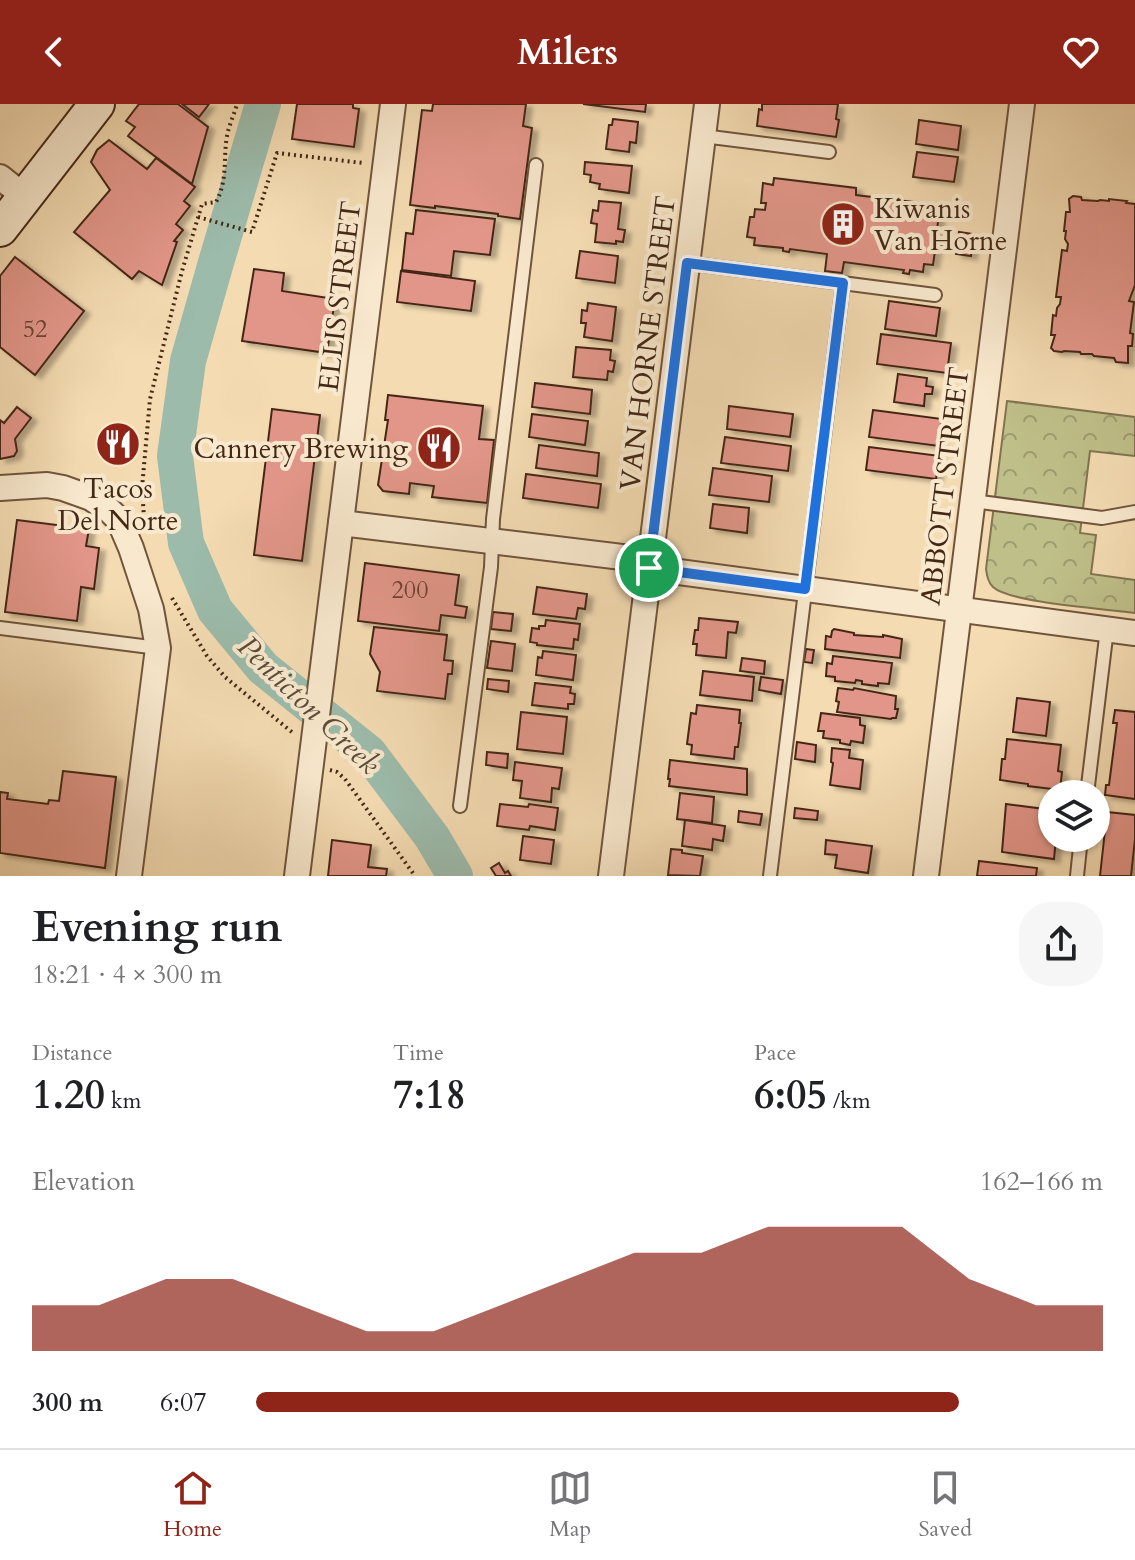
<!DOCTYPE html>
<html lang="en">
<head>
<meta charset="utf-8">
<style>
  :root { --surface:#fff; --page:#f6f6f6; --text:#202124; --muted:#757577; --line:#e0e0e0; --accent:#8f2418 }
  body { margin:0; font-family:Cardo,serif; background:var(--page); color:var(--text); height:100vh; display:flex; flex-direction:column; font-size:30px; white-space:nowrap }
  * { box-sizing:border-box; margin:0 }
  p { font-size:26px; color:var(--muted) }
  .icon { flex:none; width:44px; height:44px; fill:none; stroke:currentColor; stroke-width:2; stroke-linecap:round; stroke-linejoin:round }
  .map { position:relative; height:772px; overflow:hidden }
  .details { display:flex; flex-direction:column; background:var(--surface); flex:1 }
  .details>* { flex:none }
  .controls { position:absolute; left:1038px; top:676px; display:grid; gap:16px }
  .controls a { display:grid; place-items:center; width:72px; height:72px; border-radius:50%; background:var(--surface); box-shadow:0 2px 6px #0004; font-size:40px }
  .pin { position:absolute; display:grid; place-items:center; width:68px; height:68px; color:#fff; margin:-34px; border:4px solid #fff; border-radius:50%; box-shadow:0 2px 8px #0007 }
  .round { display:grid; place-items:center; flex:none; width:84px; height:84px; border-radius:32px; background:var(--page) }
  .overview { display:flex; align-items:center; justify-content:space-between; height:136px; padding:0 32px }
  h1 { font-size:44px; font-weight:800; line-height:60px }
  .metrics { display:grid; grid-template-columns:repeat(3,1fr); gap:12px; height:136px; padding:8px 32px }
  .metrics div { display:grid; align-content:center }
  .metrics b { font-size:40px; font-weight:800 }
  .metrics small { font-size:22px; font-weight:400 }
  .metrics p { font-size:22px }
  .chart { height:224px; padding:16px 32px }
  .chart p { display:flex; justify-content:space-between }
  .chart svg { width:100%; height:144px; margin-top:8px; fill:var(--accent); opacity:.7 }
  ul { padding:0 32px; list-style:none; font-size:26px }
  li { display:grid; grid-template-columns:128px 96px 1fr; align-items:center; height:60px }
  li i { height:20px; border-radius:10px; background:var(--accent) }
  header { display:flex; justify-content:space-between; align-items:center; height:104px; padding:0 32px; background:var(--accent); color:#fff; font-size:36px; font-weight:800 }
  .tabs { display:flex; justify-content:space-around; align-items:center; height:112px; border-top:2px solid var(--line); background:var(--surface); font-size:22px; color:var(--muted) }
  .tabs a { display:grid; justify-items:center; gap:4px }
  .tabs .selected { color:var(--accent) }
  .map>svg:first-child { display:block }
  .park { fill:url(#park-crowns); stroke:#827450; stroke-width:2 }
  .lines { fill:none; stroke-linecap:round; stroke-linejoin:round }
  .river { stroke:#9cbbab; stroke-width:36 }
  .building { fill:#e29689; stroke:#442816; stroke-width:2; filter:url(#shadow) }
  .lane-casing { stroke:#70553d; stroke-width:16 }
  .street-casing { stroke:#70553d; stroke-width:28 }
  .secondary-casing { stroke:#442816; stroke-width:38 }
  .path { stroke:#442816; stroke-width:4; stroke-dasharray:2 4; stroke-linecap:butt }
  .lane { stroke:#f8e8cd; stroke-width:12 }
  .street { stroke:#f8e8cd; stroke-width:24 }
  .secondary { stroke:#f8e8cd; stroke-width:34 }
  .route-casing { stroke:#fff; stroke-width:16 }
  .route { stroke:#1a73e8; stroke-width:10 }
  .labels { text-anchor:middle; stroke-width:8; stroke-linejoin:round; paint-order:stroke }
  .number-label { font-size:24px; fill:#6c4433 }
  .poi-label { font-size:28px; fill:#442816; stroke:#f8e8cd; text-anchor:start }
  .street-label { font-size:28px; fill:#442816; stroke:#f8e8cd }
  .water-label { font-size:30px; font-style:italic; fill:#5a4d3b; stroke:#f8e8cd }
</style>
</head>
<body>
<header><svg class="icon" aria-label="back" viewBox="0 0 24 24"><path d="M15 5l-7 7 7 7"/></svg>Milers<svg class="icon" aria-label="heart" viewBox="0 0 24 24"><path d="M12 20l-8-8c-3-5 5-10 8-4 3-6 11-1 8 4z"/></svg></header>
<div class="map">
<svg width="1135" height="772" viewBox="0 0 1135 772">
  <defs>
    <pattern id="park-crowns" width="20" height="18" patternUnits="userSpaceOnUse" patternTransform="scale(2)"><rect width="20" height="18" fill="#bfbf89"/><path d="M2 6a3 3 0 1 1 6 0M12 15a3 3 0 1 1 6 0" fill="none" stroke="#9d9b6f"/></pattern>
    <filter id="shadow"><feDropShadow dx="6" dy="3.5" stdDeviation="2" flood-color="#0004"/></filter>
  </defs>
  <rect width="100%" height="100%" fill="#f4dbb2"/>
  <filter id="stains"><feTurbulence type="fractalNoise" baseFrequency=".0025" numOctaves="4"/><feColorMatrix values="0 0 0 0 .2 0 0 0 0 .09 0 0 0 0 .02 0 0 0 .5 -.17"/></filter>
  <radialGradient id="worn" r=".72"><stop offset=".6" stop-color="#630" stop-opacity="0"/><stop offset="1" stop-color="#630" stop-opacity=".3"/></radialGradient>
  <path class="park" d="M1007,297L1135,313V352L1090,347L1080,429L1096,431L1091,470L1135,476V509C1108,505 1010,499 993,483C988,478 987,472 986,465Z"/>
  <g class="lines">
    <polyline class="river" points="263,0 215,162 188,257 175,352 186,439 215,506 263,564 369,649 432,733 455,772"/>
  </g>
  <g class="building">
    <polygon points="139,0 178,0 208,23 192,80 128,32 135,23 126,17"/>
    <polygon points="182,0 209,0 199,13"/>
    <polygon points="297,0 353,0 353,4 359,5 354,43 292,35"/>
    <polygon points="433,0 526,0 523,22 532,24 520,115 498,112 498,110 435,102 435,104 410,101 422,6 432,7"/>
    <polygon points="583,0 646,0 645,8"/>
    <polygon points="762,0 838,0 836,15 839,16 836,33 757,22 759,5 762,6"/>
    <polygon points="613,15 638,18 636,39 630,38 629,48 606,45 609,21 612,21"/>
    <polygon points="919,16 961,22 958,46 916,40"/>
    <polygon points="109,36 147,65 156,54 195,83 184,97 190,102 176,120 183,126 174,137 177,138 162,181 139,167 132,175 74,128 110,86 91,58 97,46"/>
    <polygon points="917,48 958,53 954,78 913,73"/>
    <polygon points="585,58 632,62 629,89 599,85 600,80 590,78 591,71 584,70"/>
    <polygon points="774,74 856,84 856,91 931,100 930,108 939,109 937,126 934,126 933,133 958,136 959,128 973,130 971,152 956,150 957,143 936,140 933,161 924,160 923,168 910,166 909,170 903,169 904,166 844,158 842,169 825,167 827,150 790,145 789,148 783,147 783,144 754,141 755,134 747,133 750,113 754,113 755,105 765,106 766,99 761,99 763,79 773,81"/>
    <polygon points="1073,92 1081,93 1082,96 1098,97 1100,96 1109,97 1109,95 1127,97 1126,99 1135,100 1135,181 1129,197 1134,198 1130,229 1133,230 1132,242 1128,242 1128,259 1116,258 1114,254 1094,252 1092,250 1081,250 1080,248 1064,247 1062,248 1054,247 1051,244 1055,231 1051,231 1053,211 1056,212 1057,204 1060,200 1061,193 1056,193 1062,146 1067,147 1068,140 1065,135 1066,127 1064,127 1066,108 1070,108 1069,95"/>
    <polygon points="599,97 621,99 618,125 625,126 623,138 616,137 616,140 595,138 597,120 591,119 593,106 598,107"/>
    <polygon points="416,106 495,115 490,151 454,147 451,172 402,166 406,129 413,130"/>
    <polygon points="580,147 618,152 615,179 576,174"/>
    <polygon points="15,153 84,207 35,271 0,243 0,172"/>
    <polygon points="254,165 284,169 282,187 335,195 327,249 242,237"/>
    <polygon points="401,167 475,177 471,207 397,198"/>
    <polygon points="889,197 940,204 936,232 885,225"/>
    <polygon points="588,199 616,203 612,237 584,233 586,219 581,219 582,206 587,207"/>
    <polygon points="881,230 951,239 947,269 877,260"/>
    <polygon points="576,243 611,246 610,256 615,257 613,268 608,267 607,276 573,273"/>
    <polygon points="898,270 927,274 926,282 933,283 932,290 925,290 924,302 894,298"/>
    <polygon points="535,279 592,286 590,310 532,303"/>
    <polygon points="388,291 483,302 479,335 494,336 487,399 432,393 434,382 410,379 409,390 383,387 378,381 388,316 385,316"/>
    <polygon points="729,302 793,310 790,333 727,325"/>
    <polygon points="17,303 31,314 15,335 17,347 14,352 0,355 0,316 4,319"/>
    <polygon points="272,305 320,311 302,457 254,451"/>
    <polygon points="873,306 942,315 939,342 869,333"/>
    <polygon points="532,310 588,317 585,341 529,333"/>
    <polygon points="116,324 123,325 122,332 128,333 125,352 110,350 108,348 110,331 115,332"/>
    <polygon points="725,333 791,342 788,367 721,359"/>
    <polygon points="539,341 599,349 597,372 536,364"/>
    <polygon points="869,343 940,352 936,375 866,366"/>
    <polygon points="713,364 772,372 769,398 709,391"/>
    <polygon points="526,370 601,380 598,404 523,394"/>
    <polygon points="713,400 749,404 747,429 710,424"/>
    <polygon points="17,416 89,425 86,442 99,444 94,485 81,483 77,517 5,508"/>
    <polygon points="365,459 459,471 455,501 467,503 465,514 441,511 439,527 358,517"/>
    <polygon points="537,483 587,490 585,505 578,504 576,515 533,510"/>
    <polygon points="493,508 513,510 511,527 491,525"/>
    <polygon points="699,514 738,518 736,529 728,528 726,554 696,551 697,540 693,540 695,526 698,526"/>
    <polygon points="546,516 580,520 578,536 574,535 573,545 537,541 537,539 530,538 532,524 539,525 539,522 545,522"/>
    <polygon points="374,523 447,531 444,556 453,557 452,570 448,570 445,595 377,587 380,568 370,550"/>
    <polygon points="834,525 854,529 854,531 883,533 883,531 902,535 900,554 825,545 826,532 831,533 832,527"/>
    <polygon points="491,537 515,540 512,567 487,564"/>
    <polygon points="806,545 814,546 812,559 804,558"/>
    <polygon points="543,547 576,551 573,576 536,571 538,553 542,554"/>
    <polygon points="833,552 892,559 889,580 878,579 878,582 862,580 862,577 856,576 855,579 835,577 835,573 826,572 827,559 832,560"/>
    <polygon points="742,554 765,557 764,570 740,567"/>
    <polygon points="703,567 754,573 752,597 700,591"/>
    <polygon points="761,573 783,576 781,590 759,586"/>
    <polygon points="488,575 509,577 508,588 487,585"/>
    <polygon points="535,579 571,583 570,589 575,590 574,600 568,600 568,605 532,601"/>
    <polygon points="838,584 853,586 854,584 896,592 895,605 898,605 896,614 892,614 891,615 837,608 839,598 836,597"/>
    <polygon points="1017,594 1050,598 1046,632 1013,628"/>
    <polygon points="697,601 740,606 739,619 741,619 738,643 735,643 734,655 691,650 692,641 687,640 691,609 696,610"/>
    <polygon points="1115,606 1135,608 1135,695 1105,691 1106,681 1109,681 1117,619 1113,619"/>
    <polygon points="521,608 567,613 563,650 517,645"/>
    <polygon points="821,609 860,614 860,621 865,622 863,639 851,637 850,641 840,639 840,636 823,634 824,627 818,627"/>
    <polygon points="1007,635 1061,641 1058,667 1062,668 1060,686 1028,682 1028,680 1000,676 1002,655 1005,655"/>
    <polygon points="797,638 816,641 815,658 795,655"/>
    <polygon points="832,644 850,646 849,654 863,656 860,685 830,681 833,659 831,658"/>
    <polygon points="487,648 508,650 507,664 486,661"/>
    <polygon points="670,656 747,665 747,691 669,682 670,675 668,675"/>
    <polygon points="515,658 562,664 559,685 552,684 551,698 520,694 522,677 513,676"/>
    <polygon points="63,667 116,673 105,764 0,749 0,688 8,689 7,695 48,700 49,696 59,697"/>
    <polygon points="680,689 714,693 712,719 677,715"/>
    <polygon points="500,700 528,703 529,700 558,704 555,726 530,722 529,726 497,722"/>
    <polygon points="1006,700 1052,706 1052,734 1056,734 1054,755 1002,748"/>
    <polygon points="795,704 818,707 817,716 794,714"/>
    <polygon points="739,707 762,710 760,721 738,718"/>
    <polygon points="1107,708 1135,711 1135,735 1131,772 1100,772"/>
    <polygon points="685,716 725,722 723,737 713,735 712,746 682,742"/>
    <polygon points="523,732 554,736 551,760 520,756"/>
    <polygon points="332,736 371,741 368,763 387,765 386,772 328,772"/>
    <polygon points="826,736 872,742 868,769 835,764 837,751 825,750"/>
    <polygon points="671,745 682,746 682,749 703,752 700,772 668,771"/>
    <polygon points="979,757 1037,764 1036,772 977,772"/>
    <polygon points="499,759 505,769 508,767 511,772 496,772 491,764"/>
  </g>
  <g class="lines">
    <g class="lane-casing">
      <g id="lane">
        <polyline points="703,32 829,48"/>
        <polyline points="687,159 935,191"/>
        <polyline points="973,397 1102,414 1135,408"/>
        <polyline points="0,524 158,544"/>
        <polyline points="1087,690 1107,525"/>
        <polyline points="460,702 491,463 493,415 536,61"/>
        <polyline points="770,772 843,179"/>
        <polyline points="1077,772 1081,734"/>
      </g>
    </g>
    <g class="street-casing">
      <g id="street">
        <polyline points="0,73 25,93"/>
        <polyline points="0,384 47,381 63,384 91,394 109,406 119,416 131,444 151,505 158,544 129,772"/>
        <polyline points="341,419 622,453 649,464 1135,529"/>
        <polyline points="297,772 393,0"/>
        <polyline points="611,772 707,0"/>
        <polyline points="926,772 1022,0"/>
      </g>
    </g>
    <g class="secondary-casing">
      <polyline id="secondary" points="0,125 97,0"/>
    </g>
    <g class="path">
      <polyline points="198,113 252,128 277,49 363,59"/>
      <path d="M144,414L142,384L150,295L182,167L202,100L216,98C228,76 223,55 227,32C229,21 234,11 237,0"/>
      <polyline points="172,494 207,552 225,573 293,629"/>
      <polyline points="330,666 337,668 345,675 415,772"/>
    </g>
    <use href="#lane" class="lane"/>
    <use href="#street" class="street"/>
    <use href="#secondary" class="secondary"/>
  </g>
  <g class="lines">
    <g class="route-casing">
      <polygon id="route" points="687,159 843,179 805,485 649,464"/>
    </g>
    <use href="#route" class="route"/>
  </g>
  <defs>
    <g id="building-disc" transform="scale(2.3)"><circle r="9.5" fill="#8f2418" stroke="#f8e8cd"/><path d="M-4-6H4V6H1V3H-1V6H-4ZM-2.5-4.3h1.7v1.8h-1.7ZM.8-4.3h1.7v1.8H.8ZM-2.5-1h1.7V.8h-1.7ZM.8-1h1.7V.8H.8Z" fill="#fff"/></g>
    <g id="restaurant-disc" transform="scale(2.3)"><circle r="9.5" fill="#8f2418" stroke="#f8e8cd"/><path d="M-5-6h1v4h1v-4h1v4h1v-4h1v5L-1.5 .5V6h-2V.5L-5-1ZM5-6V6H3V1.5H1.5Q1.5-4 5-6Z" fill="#fff"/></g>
  </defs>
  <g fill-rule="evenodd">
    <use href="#building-disc" x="843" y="120"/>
    <use href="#restaurant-disc" x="118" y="340"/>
    <use href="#restaurant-disc" x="439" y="344"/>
  </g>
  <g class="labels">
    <g class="number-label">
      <text x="35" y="233">52</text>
      <text x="410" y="494">200</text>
    </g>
    <g class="poi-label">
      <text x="874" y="114">Kiwanis<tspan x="874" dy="32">Van Horne</tspan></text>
      <text x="408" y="354" text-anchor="end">Cannery Brewing</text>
      <text x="118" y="394" text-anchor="middle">Tacos<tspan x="118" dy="32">Del Norte</tspan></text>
    </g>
    <g class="street-label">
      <text transform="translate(339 192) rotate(-83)" y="10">ELLIS STREET</text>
      <text transform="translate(647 239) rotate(-83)" y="10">VAN HORNE STREET</text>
      <text transform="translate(944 382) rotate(-83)" y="10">ABBOTT STREET</text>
    </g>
    <g class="water-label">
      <text transform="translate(309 601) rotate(44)" y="10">Penticton Creek</text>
    </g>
  </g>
  <rect width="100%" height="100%" filter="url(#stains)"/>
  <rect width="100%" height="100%" fill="url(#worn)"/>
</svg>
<div class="controls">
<a><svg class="icon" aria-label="layers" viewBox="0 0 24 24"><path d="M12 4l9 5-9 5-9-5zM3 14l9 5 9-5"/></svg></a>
</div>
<div class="pin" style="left:649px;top:464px;background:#1e9e55"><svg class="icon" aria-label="arrive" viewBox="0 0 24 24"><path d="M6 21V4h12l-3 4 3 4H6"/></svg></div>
</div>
<section class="details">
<div class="overview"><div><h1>Evening run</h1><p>18:21 · 4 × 300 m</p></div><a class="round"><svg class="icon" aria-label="share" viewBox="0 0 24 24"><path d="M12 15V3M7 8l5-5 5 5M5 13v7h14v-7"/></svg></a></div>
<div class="metrics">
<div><p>Distance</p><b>1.20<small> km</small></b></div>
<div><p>Time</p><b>7:18</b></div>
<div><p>Pace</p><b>6:05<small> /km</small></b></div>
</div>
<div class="chart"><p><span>Elevation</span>162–166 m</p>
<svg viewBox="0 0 160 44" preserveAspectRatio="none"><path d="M0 44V30L10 30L20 22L30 22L40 30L50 38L60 38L70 30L80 22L90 14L100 14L110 6L120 6L130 6L140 22L150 30L160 30V44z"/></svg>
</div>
<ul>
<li><b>300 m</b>6:07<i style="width:83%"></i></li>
</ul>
</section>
<nav class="tabs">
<a class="selected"><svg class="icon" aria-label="home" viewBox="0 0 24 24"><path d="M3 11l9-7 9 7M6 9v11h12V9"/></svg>Home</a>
<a><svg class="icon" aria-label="map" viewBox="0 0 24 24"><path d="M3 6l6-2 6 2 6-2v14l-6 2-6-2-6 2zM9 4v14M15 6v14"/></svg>Map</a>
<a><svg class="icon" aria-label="saved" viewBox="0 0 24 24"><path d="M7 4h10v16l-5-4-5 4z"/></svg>Saved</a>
</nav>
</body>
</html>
